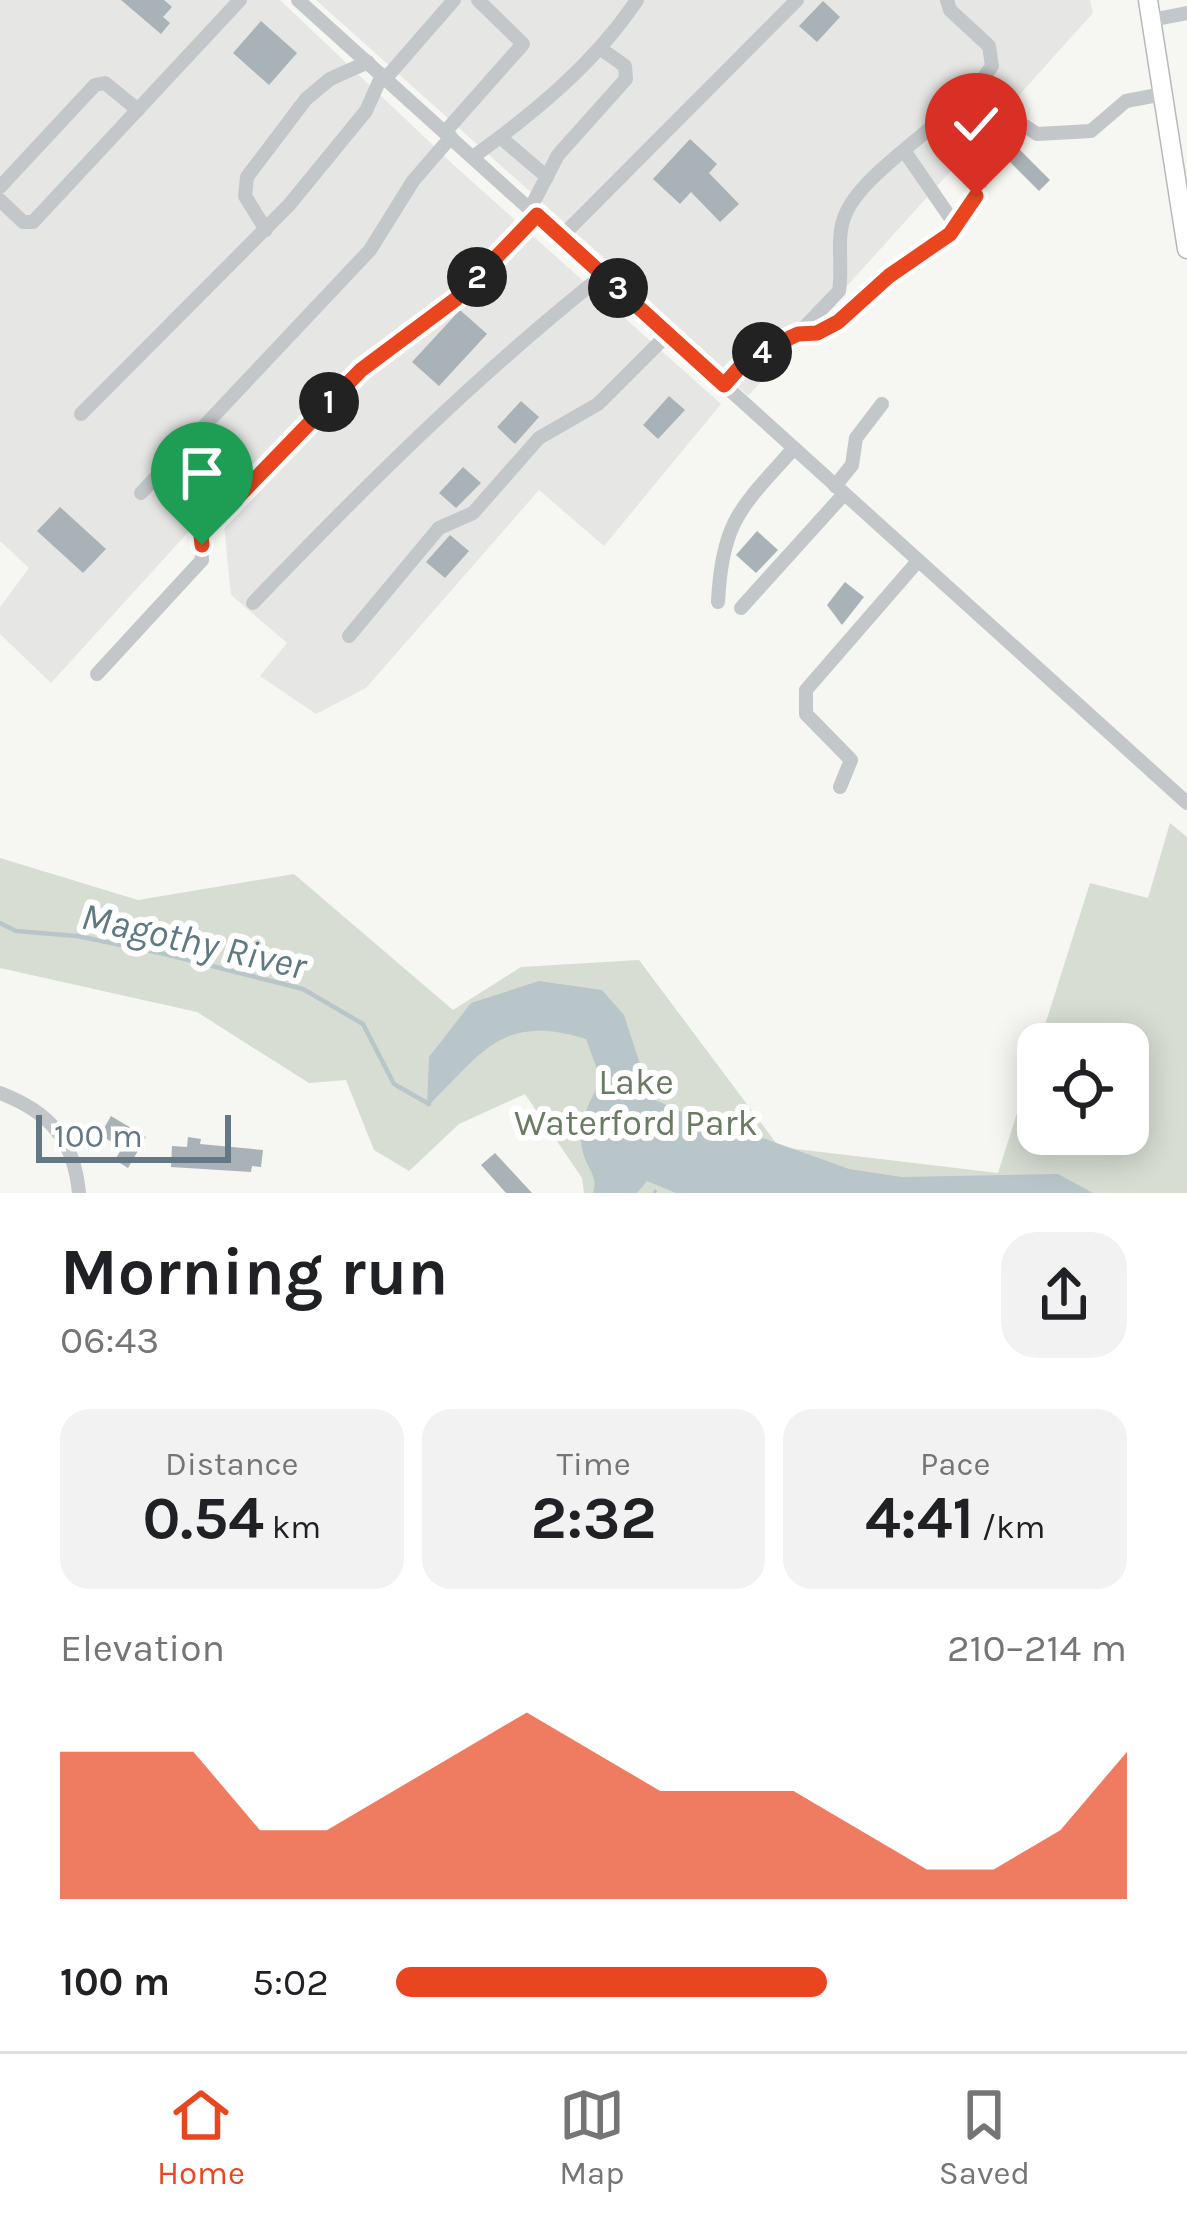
<!DOCTYPE html>
<html lang="en">
<head>
<meta charset="utf-8">
<style>
  :root { --surface:#fff; --page:#f2f2f2; --text:#202124; --muted:#757577; --line:#e0e0e0; --accent:#e9461f }
  body { margin:0; font-family:Karla,sans-serif; background:var(--page); color:var(--text); height:100vh; display:flex; flex-direction:column; font-size:45px; white-space:nowrap }
  * { box-sizing:border-box; margin:0 }
  p { font-size:39px; color:var(--muted) }
  .icon { flex:none; width:66px; height:66px; fill:none; stroke:currentColor; stroke-width:2; stroke-linecap:round; stroke-linejoin:round }
  .map { position:relative; height:1193px; overflow:hidden }
  .panel { display:flex; flex-direction:column; background:var(--surface); flex:1 }
  .panel>* { flex:none }
  .buttons { position:absolute; left:1017px; top:1023px; display:grid; gap:24px }
  .buttons a { display:grid; place-items:center; width:132px; height:132px; border-radius:24px; background:var(--surface); box-shadow:0 6px 30px #0003; font-size:60px }
  .scale { position:absolute; left:36px; bottom:30px; width:195px; box-sizing:border-box; padding-left:12px; border:6px solid #647784; border-top:0; font-size:33px; line-height:42px; white-space:nowrap; color:#647784; -webkit-text-stroke:9px #fff; paint-order:stroke }
  .pin { position:absolute; display:grid; place-items:center; width:102px; height:102px; color:#fff; margin:-123px -51px; border-radius:50% 50% 50% 0; rotate:-45deg; box-shadow:0 0 12px #0007 }
  .pin .icon { rotate:45deg }
  .km { position:absolute; width:60px; height:60px; margin:-30px; border-radius:50%; background:#222; color:#fff; font-size:33px; line-height:60px; text-align:center }
  .round { display:grid; place-items:center; flex:none; width:126px; height:126px; border-radius:36px; background:var(--page) }
  .summary { display:flex; align-items:center; justify-content:space-between; height:204px; padding:0 60px }
  h1 { font-size:66px; font-weight:700; line-height:90px }
  .stats { display:grid; grid-template-columns:repeat(3,1fr); gap:18px; height:204px; padding:12px 60px }
  .stats div { display:grid; align-content:center; border-radius:30px; background:var(--page); text-align:center }
  .stats b { font-size:60px; font-weight:700 }
  .stats small { font-size:33px; font-weight:400 }
  .stats p { font-size:33px }
  .chart { height:336px; padding:24px 60px }
  .chart p { display:flex; justify-content:space-between }
  .chart svg { width:100%; height:216px; margin-top:12px; fill:var(--accent); opacity:.7 }
  ul { padding:0 60px; list-style:none; font-size:39px }
  li { display:grid; grid-template-columns:192px 144px 1fr; align-items:center; height:90px }
  li i { height:30px; border-radius:15px; background:var(--accent) }
  .tab-bar { display:flex; justify-content:space-around; align-items:center; height:168px; border-top:3px solid var(--line); background:var(--surface); font-size:33px; color:var(--muted) }
  .tab-bar a { display:grid; justify-items:center; gap:6px }
  .tab-bar .active { color:var(--accent) }
  .map>svg:first-child { display:block }
  .built { fill:#e6e7e5 }
  .green { fill:#d7ddd3 }
  .water { fill:#b8c6c9 }
  .lines { fill:none; stroke-linecap:round; stroke-linejoin:round }
  .stream { stroke:#b8c6c9; stroke-width:4.5 }
  .building { fill:#a9b2b7 }
  .major-casing { stroke:#b4b9bc; stroke-width:21 }
  .path { stroke:#bdbfc1; stroke-width:3; stroke-dasharray:6 6; stroke-linecap:butt }
  .minor { stroke:#c3c7ca; stroke-width:14 }
  .major { stroke:#fff; stroke-width:18 }
  .route-casing { stroke:#fff; stroke-width:24 }
  .route { stroke:#e9461f; stroke-width:15 }
  .labels { text-anchor:middle; stroke-width:12; stroke-linejoin:round; paint-order:stroke }
  .park-label { font-size:36px; fill:#697b63; stroke:#fff }
  .water-label { font-size:39px; font-style:italic; fill:#5f7981; stroke:#fff }
</style>
</head>
<body>
<div class="map">
<svg width="1187" height="1193" viewBox="0 0 1187 1193">
  <rect width="100%" height="100%" fill="#f6f6f2"/>
  <g class="built">
    <polygon points="0,0 280,0 458,169 721,404 604,546 539,490 366,688 316,714 260,676 287,643 231,595 221,496 51,683 0,634 0,607 29,568 0,541"/>
    <polygon points="316,0 1090,0 1093,13 748,396 621,273"/>
  </g>
  <polygon class="green" points="1170,823 1187,837 1187,1193 584,1193 582,1178 525,1094 459,1124 409,1171 374,1150 346,1080 309,1083 197,1012 0,968 0,858 138,900 294,874 453,1010 521,967 639,960 779,1147 998,1173 1038,1047 1038,1134 1128,1134 1128,1044 1039,1044 1090,883 1148,898"/>
  <path class="water" d="M539,981L602,990L624,1015L651,1098L722,1130L760,1137L849,1169L902,1177L1058,1174L1093,1193H676L647,1181L637,1193H593C598,1177 589,1171 584,1156C575,1128 588,1104 601,1080L586,1039C502,1013 483,1052 427,1107L429,1057L471,1003Z"/>
  <g class="lines">
    <polyline class="stream" points="0,923 16,931 77,936 165,954 303,989 363,1024 394,1084 429,1104"/>
  </g>
  <g class="building">
    <polygon points="121,0 164,0 172,7 163,17 170,23 161,34"/>
    <polygon points="823,1 840,17 817,42 799,26"/>
    <polygon points="261,21 297,53 269,85 233,53"/>
    <polygon points="690,139 717,164 709,173 739,204 720,222 691,192 680,204 653,179"/>
    <polygon points="1014,144 1050,180 1039,191 1004,156"/>
    <polygon points="460,310 487,334 439,386 412,362"/>
    <polygon points="669,396 685,410 658,439 643,425"/>
    <polygon points="521,401 539,417 515,444 497,427"/>
    <polygon points="463,467 481,483 456,508 439,493"/>
    <polygon points="60,507 106,549 83,573 37,531"/>
    <polygon points="757,531 778,550 756,573 736,555"/>
    <polygon points="450,535 469,551 445,578 426,562"/>
    <polygon points="845,582 864,597 842,625 827,605"/>
    <polygon points="111,1116 146,1137 128,1168 115,1160 122,1148 100,1135"/>
    <polygon points="188,1137 201,1139 200,1144 263,1150 261,1167 252,1166 251,1172 171,1167 172,1146 187,1147"/>
    <polygon points="495,1153 532,1193 506,1193 481,1165"/>
  </g>
  <g class="lines">
    <g class="major-casing">
      <polyline id="major" points="1148,0 1187,249"/>
    </g>
    <polyline class="path" points="654,1193 656,1190"/>
    <g class="minor">
      <polyline points="298,0 1187,803"/>
      <polyline points="1151,20 1187,13"/>
      <polyline points="386,78 454,0"/>
      <polyline points="445,132 523,44 478,0"/>
      <polyline points="500,137 547,177"/>
      <polyline points="905,152 956,226"/>
      <path d="M473,157C535,112 594,64 637,0"/>
      <polyline points="0,187 95,85 105,83 138,110"/>
      <polyline points="0,200 23,222 33,222 240,0"/>
      <polyline points="530,209 558,155 626,79 625,66 601,49"/>
      <polyline points="266,230 245,196 247,177 306,99 330,79 368,62"/>
      <polyline points="561,237 797,0"/>
      <path d="M798,334C808,333 817,334 826,329C852,317 869,292 891,274C916,254 946,242 965,216C985,187 986,134 1025,126L1037,134L1091,131L1126,101L1163,94"/>
      <path d="M724,385L749,357L798,334L839,291C843,267 836,240 844,218C860,170 958,119 992,66L989,46L950,10L947,0"/>
      <polyline points="81,414 289,205 366,111 382,75"/>
      <polyline points="835,486 852,465 856,438 882,404"/>
      <polyline points="141,493 370,250 413,181 451,137"/>
      <path d="M718,602C722,519 742,507 794,448"/>
      <path d="M253,603C363,488 478,374 603,275"/>
      <polyline points="741,608 844,494"/>
      <polyline points="349,636 439,528 473,513 539,438 598,404 668,334"/>
      <polyline points="97,674 202,560 201,535 361,370 456,299 537,215"/>
      <polyline points="840,787 851,760 806,714 806,690 918,561"/>
      <path d="M0,1093C50,1112 74,1140 79,1193"/>
    </g>
    <use href="#major" class="major"/>
  </g>
  <g class="lines">
    <g class="route-casing">
      <polyline id="route" points="202,545 201,535 361,370 456,299 537,215 724,385 749,357 798,334 817,333 838,322 889,276 950,234 976,196"/>
    </g>
    <use href="#route" class="route"/>
  </g>
  <g class="labels">
    <g class="park-label">
      <text x="636" y="1094">Lake<tspan x="636" dy="41">Waterford Park</tspan></text>
    </g>
    <g class="water-label">
      <text transform="translate(194 940) rotate(13)" y="14">Magothy River</text>
    </g>
  </g>
</svg>
<div class="buttons">
<a><svg class="icon" aria-label="locate" viewBox="0 0 24 24"><circle cx="12" cy="12" r="6"/><path d="M12 2v4M12 18v4M2 12h4M18 12h4"/></svg></a>
</div>
<div class="scale">100 m</div>
<div class="pin" style="left:202px;top:545px;background:#1e9e55"><svg class="icon" aria-label="arrive" viewBox="0 0 24 24"><path d="M6 21V4h12l-3 4 3 4H6"/></svg></div>
<div class="pin" style="left:976px;top:196px;background:#d93025"><svg class="icon" aria-label="check" viewBox="0 0 24 24"><path d="M5 12l5 5 9-10"/></svg></div>
<b class="km" style="left:329px;top:402px">1</b>
<b class="km" style="left:477px;top:277px">2</b>
<b class="km" style="left:618px;top:288px">3</b>
<b class="km" style="left:762px;top:352px">4</b>
</div>
<section class="panel">
<div class="summary"><div><h1>Morning run</h1><p>06:43</p></div><a class="round"><svg class="icon" aria-label="share" viewBox="0 0 24 24"><path d="M12 15V3M7 8l5-5 5 5M5 13v7h14v-7"/></svg></a></div>
<div class="stats">
<div><p>Distance</p><b>0.54<small> km</small></b></div>
<div><p>Time</p><b>2:32</b></div>
<div><p>Pace</p><b>4:41<small> /km</small></b></div>
</div>
<div class="chart"><p><span>Elevation</span>210–214 m</p>
<svg viewBox="0 0 160 44" preserveAspectRatio="none"><path d="M0 44V14L10 14L20 14L30 30L40 30L50 22L60 14L70 6L80 14L90 22L100 22L110 22L120 30L130 38L140 38L150 30L160 14V44z"/></svg>
</div>
<ul>
<li><b>100 m</b>5:02<i style="width:59%"></i></li>
</ul>
</section>
<nav class="tab-bar">
<a class="active"><svg class="icon" aria-label="home" viewBox="0 0 24 24"><path d="M3 11l9-7 9 7M6 9v11h12V9"/></svg>Home</a>
<a><svg class="icon" aria-label="map" viewBox="0 0 24 24"><path d="M3 6l6-2 6 2 6-2v14l-6 2-6-2-6 2zM9 4v14M15 6v14"/></svg>Map</a>
<a><svg class="icon" aria-label="saved" viewBox="0 0 24 24"><path d="M7 4h10v16l-5-4-5 4z"/></svg>Saved</a>
</nav>
</body>
</html>
